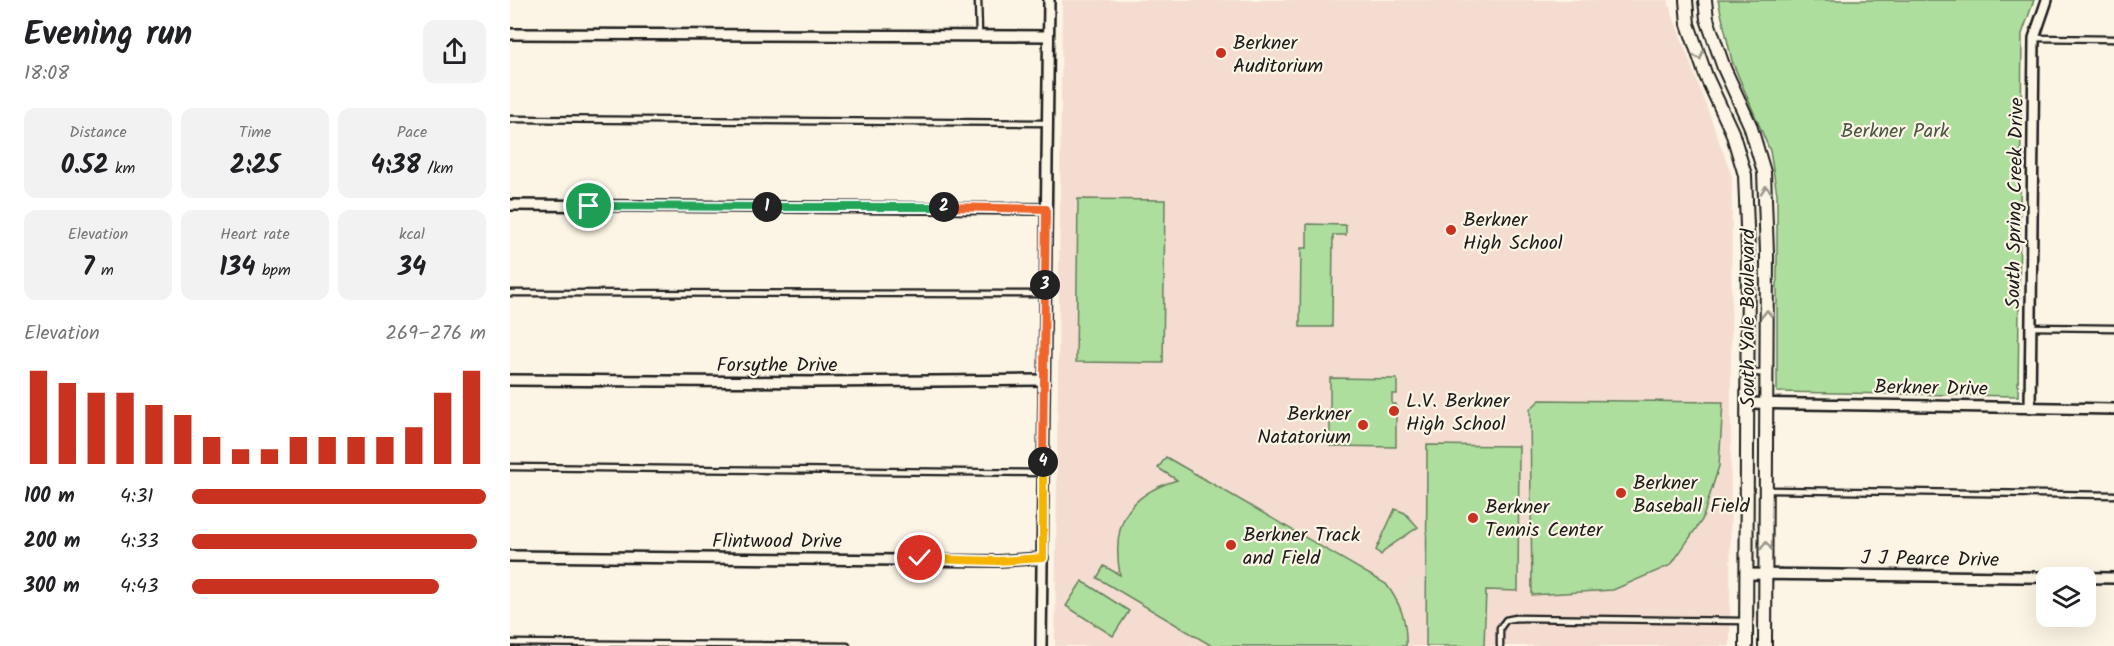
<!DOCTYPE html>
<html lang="en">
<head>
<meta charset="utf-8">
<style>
  :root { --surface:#fff; --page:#f2f2f2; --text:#202124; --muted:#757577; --accent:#c8321e }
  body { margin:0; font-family:Kalam,sans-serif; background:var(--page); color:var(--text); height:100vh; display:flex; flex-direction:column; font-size:22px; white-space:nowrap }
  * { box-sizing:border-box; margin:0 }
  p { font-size:20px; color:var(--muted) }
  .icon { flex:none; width:33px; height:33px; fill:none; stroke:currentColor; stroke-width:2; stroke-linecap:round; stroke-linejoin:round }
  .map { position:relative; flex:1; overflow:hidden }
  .drawer { display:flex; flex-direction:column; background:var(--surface); width:510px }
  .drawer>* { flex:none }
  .buttons { position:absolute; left:1526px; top:567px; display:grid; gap:12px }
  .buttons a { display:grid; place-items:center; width:60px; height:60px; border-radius:12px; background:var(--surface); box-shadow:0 6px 24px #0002; font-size:30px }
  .pin { position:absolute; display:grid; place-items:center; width:51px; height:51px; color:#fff; margin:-26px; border:3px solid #fff; border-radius:50%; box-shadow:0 2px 6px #0007 }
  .km { position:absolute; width:30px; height:30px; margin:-15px; border-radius:50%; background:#222; color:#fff; font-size:16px; line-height:30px; text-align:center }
  .round { display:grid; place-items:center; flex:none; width:63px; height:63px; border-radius:12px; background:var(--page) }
  .headline { display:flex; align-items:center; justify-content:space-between; height:102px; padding:0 24px }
  h1 { font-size:33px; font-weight:700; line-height:45px }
  .figures { display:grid; grid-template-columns:repeat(3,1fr); gap:9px; height:102px; padding:6px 24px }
  .figures div { display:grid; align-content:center; border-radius:12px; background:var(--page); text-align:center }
  .figures b { font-size:26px; font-weight:700 }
  .figures small { font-size:16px; font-weight:400 }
  .figures p { font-size:16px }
  .chart { height:168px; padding:12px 24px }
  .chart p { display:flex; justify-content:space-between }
  .chart svg { width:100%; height:108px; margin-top:6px; stroke:var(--accent); stroke-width:6 }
  ul { padding:0 24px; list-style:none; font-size:20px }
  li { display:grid; grid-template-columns:96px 72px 1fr; align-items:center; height:45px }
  li i { height:15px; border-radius:8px; background:var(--accent) }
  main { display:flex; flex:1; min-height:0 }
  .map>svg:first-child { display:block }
  .built { fill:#f4ddd0 }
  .green { fill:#aede9d; stroke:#657d5c; stroke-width:1.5 }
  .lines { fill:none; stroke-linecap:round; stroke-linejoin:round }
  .service-casing { stroke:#1c1c1c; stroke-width:9 }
  .minor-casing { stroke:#1c1c1c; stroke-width:14 }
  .tertiary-casing { stroke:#1c1c1c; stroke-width:16 }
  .service { stroke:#fcf5e5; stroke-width:4.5 }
  .minor { stroke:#fcf5e5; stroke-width:9 }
  .tertiary { stroke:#fcf5e5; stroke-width:12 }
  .oneway { stroke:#97938b }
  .split-1-casing { stroke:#fff; stroke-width:12 }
  .split-2-casing { stroke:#fff; stroke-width:12 }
  .split-3-casing { stroke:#fff; stroke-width:12 }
  .split-4-casing { stroke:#fff; stroke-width:12 }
  .split-5-casing { stroke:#fff; stroke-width:12 }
  .split-6-casing { stroke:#fff; stroke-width:12 }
  .split-1 { stroke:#22a559; stroke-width:8 }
  .split-2 { stroke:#22a559; stroke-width:8 }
  .split-3 { stroke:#f0652b; stroke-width:8 }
  .split-4 { stroke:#f0652b; stroke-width:8 }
  .split-5 { stroke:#f5b400; stroke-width:8 }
  .split-6 { stroke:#f5b400; stroke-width:8 }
  .poi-dot { fill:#c8321e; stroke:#fcf5e5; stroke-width:2 }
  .labels { text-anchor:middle; stroke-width:4.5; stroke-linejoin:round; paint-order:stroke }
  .poi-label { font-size:20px; fill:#1c1c1c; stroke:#fcf5e5; text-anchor:start }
  .park-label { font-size:20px; fill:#485643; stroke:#fcf5e5 }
  .street-label { font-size:20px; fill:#1c1c1c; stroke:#fcf5e5 }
</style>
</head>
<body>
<main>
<section class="drawer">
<div class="headline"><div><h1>Evening run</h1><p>18:08</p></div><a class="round"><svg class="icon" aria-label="share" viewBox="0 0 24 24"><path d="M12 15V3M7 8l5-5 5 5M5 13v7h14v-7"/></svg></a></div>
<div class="figures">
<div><p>Distance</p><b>0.52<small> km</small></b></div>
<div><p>Time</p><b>2:25</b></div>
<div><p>Pace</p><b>4:38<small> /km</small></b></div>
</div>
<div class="figures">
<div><p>Elevation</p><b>7<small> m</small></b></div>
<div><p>Heart rate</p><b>134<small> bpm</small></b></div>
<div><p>kcal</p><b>34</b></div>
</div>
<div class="chart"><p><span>Elevation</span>269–276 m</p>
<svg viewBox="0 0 160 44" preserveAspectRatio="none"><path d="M5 44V6M15 44V11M25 44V15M35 44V15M45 44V20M55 44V24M65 44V33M75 44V38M85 44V38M95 44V33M105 44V33M115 44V33M125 44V33M135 44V29M145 44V15M155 44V6"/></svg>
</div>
<ul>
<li><b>100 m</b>4:31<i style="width:100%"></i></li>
<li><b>200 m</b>4:33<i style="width:97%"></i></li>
<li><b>300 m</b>4:43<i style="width:84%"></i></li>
</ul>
</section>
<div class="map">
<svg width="1604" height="646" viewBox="0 0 1604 646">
  <rect width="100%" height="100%" fill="#fcf5e5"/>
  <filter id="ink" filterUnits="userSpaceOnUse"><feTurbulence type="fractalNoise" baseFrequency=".0167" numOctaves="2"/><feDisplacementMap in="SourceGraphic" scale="12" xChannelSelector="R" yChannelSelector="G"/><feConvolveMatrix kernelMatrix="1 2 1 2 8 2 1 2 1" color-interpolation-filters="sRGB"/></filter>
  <g filter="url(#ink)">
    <polygon class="built" points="552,0 1159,0 1159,5 1222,176 1220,646 545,646"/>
    <g class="green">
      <polygon points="1208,0 1524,0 1512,34 1508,396 1267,392 1267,194 1260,151 1222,61"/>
      <polygon points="568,199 655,200 653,363 566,362"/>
      <polygon points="797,224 836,225 836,235 823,235 822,327 790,327 791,248 797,248"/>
      <polygon points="820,378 887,379 887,394 882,394 882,404 886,404 886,447 820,446"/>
      <polygon points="1030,400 1213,402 1209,466 1192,520 1161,565 1103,590 1022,595 1020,409"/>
      <polygon points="917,445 1009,446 1008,591 976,590 974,646 916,646"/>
      <path d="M656,457L876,584C891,604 897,621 896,646H702L587,578L594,566L610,575C601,524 617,495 667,480L648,468Z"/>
      <polygon points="885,509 895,513 908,527 876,549 871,555 866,550"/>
      <polygon points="572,581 619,611 603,636 556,606"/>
    </g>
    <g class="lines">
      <g class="service-casing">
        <g id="service">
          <polyline points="468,0 469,35"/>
          <polyline points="1524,38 1604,39"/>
          <polyline points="0,119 537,123"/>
          <polyline points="0,293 534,294"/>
          <polyline points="1521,327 1604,328"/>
          <polyline points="1238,373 1256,373"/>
          <polyline points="0,467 533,473"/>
          <polyline points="1256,490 1604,495"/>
          <polyline points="0,643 337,646"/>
          <polyline points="990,646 990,628 996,620 1006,618 1235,621"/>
        </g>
      </g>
      <g class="minor-casing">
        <g id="minor">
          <polyline points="0,34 538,36"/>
          <polyline points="0,205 536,209"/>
          <polyline points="0,380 303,382 534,380"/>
          <polyline points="1238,403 1604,409"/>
          <polyline points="1520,408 1524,38 1537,0"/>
          <polyline points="0,556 488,561 533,558"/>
          <polyline points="1237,574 1604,578"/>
          <polyline points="531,646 539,0"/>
        </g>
      </g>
      <g class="tertiary-casing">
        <g id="tertiary">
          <polyline points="1176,0 1178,24 1196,76 1222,132 1235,175 1238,253 1236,646"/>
          <polyline points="1195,0 1197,19 1214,68 1240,125 1254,172 1257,253 1255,646"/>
        </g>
      </g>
      <use href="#service" class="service"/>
      <use href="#minor" class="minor"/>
      <use href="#tertiary" class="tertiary"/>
    </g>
    <defs><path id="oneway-chevron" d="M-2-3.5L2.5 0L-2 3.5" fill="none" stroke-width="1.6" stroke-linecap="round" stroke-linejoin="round" transform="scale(1.5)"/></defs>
    <g class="oneway">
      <use href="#oneway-chevron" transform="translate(1189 56) rotate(71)"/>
      <use href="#oneway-chevron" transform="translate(1256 190) rotate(-95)"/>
      <use href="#oneway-chevron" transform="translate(1257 314) rotate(-90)"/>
      <use href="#oneway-chevron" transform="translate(1256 546) rotate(-90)"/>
    </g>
  </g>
  <g class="lines" filter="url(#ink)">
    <g class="split-1-casing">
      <polyline id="split-1" points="79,206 257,207"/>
    </g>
    <g class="split-2-casing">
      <polyline id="split-2" points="257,207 434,207"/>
    </g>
    <g class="split-3-casing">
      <polyline id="split-3" points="434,207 536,209 535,285"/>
    </g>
    <g class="split-4-casing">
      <polyline id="split-4" points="533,462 535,285"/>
    </g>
    <g class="split-5-casing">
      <polyline id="split-5" points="450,560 488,561 533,558 533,462"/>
    </g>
    <g class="split-6-casing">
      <polyline id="split-6" points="410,558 450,560"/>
    </g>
    <use href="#split-1" class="split-1"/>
    <use href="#split-2" class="split-2"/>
    <use href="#split-3" class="split-3"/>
    <use href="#split-4" class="split-4"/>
    <use href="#split-5" class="split-5"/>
    <use href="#split-6" class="split-6"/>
  </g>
  <g class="poi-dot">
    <circle cx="711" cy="53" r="6"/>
    <circle cx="941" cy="230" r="6"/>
    <circle cx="884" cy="411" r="6"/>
    <circle cx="853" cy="425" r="6"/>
    <circle cx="1111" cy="493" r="6"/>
    <circle cx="963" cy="518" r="6"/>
    <circle cx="721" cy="545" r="6"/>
  </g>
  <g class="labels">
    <g class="poi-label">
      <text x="723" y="49">Berkner<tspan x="723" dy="23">Auditorium</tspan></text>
      <text x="953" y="226">Berkner<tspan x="953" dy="23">High School</tspan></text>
      <text x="896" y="407">L.V. Berkner<tspan x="896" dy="23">High School</tspan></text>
      <text x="841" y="420" text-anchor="end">Berkner<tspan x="841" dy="23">Natatorium</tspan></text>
      <text x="1123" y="489">Berkner<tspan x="1123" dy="23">Baseball Field</tspan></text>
      <text x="975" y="513">Berkner<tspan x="975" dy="23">Tennis Center</tspan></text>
      <text x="733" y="541">Berkner Track<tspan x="733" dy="23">and Field</tspan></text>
    </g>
    <g class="park-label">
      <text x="1385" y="137">Berkner Park</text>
    </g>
    <g class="street-label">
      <text transform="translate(1504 203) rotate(-89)" y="7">South Spring Creek Drive</text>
      <text transform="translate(1237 318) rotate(-90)" y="7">South Yale Boulevard</text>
      <text x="267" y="371">Forsythe Drive</text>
      <text transform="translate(1421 387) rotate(1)" y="7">Berkner Drive</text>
      <text x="267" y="547">Flintwood Drive</text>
      <text transform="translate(1420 558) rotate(1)" y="7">J J Pearce Drive</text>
    </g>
  </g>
</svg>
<div class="buttons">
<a><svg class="icon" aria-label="layers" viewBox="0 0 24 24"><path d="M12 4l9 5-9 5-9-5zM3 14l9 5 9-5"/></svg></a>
</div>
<div class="pin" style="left:79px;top:206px;background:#1e9e55"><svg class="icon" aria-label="arrive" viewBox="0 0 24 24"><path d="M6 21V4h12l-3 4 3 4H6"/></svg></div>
<div class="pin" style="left:410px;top:558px;background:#d93025"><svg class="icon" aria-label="check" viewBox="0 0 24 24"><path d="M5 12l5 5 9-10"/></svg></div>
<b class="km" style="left:257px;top:207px">1</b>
<b class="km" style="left:434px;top:207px">2</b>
<b class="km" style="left:535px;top:285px">3</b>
<b class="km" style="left:533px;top:462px">4</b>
</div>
</main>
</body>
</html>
